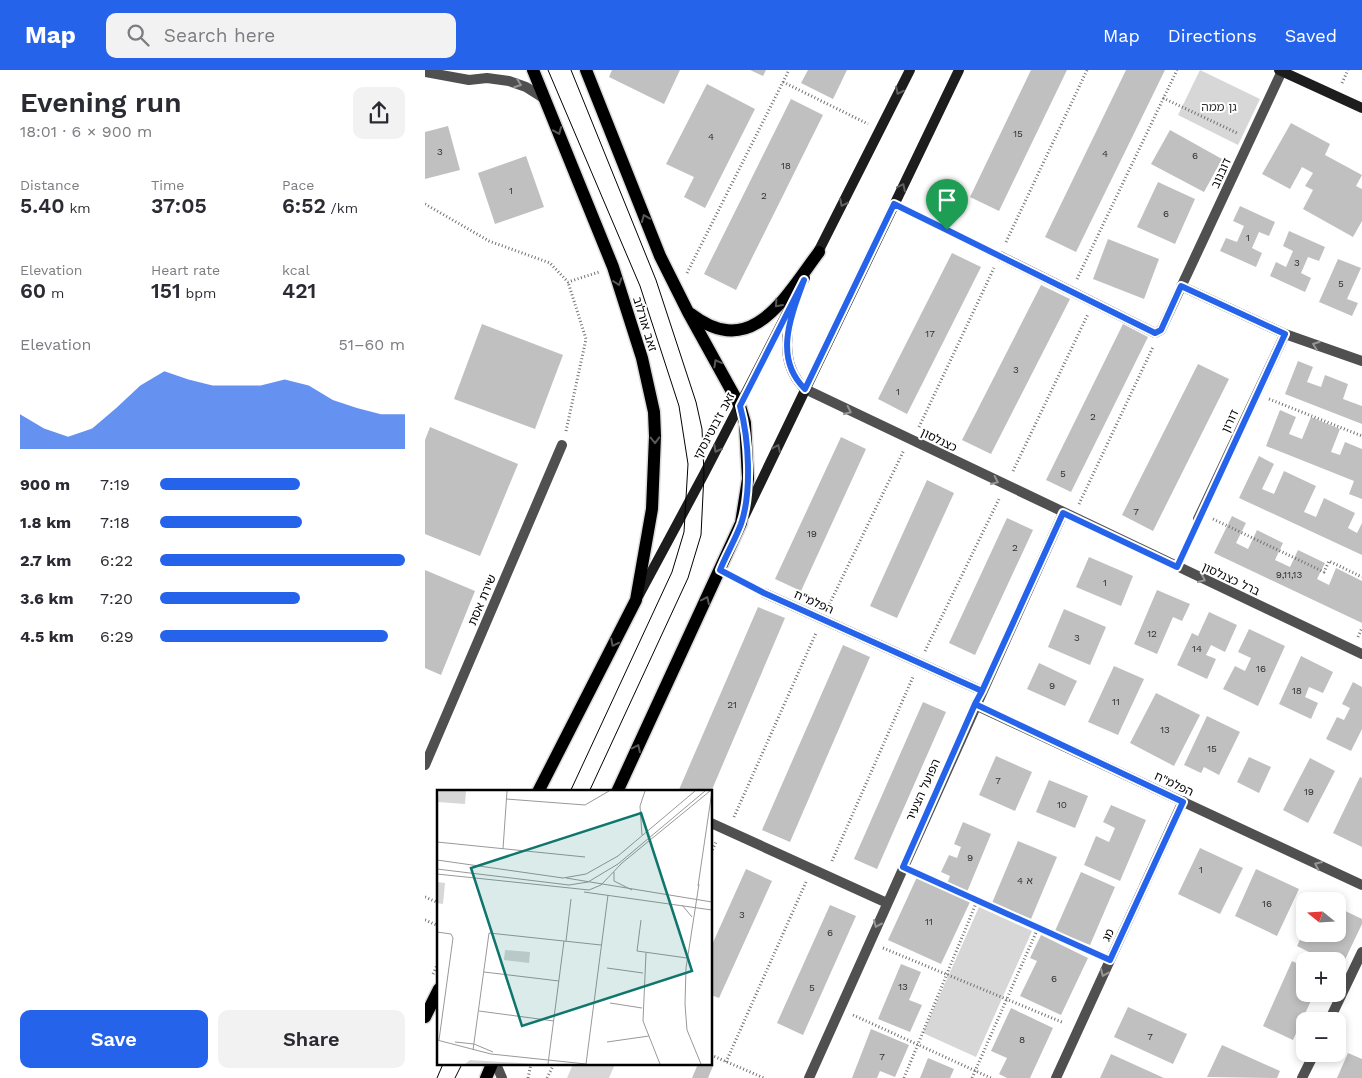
<!DOCTYPE html>
<html lang="en">
<head>
<meta charset="utf-8">
<style>
  :root { --surface:#fff; --page:#f2f2f3; --text:#2b2b33; --muted:#7c7c81; --accent:#2563eb }
  body { margin:0; font-family:"Work Sans","Noto Sans Hebrew",sans-serif; background:var(--page); color:var(--text); height:100vh; display:flex; flex-direction:column; font-size:19px; white-space:nowrap }
  * { box-sizing:border-box; margin:0 }
  p { font-size:16px; color:var(--muted) }
  .icon { flex:none; width:28px; height:28px; fill:none; stroke:currentColor; stroke-width:2; stroke-linecap:round; stroke-linejoin:round }
  .map { position:relative; flex:1; overflow:hidden }
  .details { display:flex; flex-direction:column; background:var(--surface); width:425px }
  .details>* { flex:none }
  .needle { width:32px; rotate:288deg }
  .tools { position:absolute; left:871px; top:822px; display:grid; gap:10px }
  .tools a { display:grid; place-items:center; width:50px; height:50px; border-radius:10px; background:var(--surface); box-shadow:0 2px 8px #0003; font-size:25px }
  .pin { position:absolute; display:grid; place-items:center; width:42px; height:42px; color:#fff; margin:-51px -21px; border-radius:50% 50% 50% 0; rotate:-45deg; box-shadow:0 0 5px #0007 }
  .pin .icon { rotate:45deg }
  .round { display:grid; place-items:center; flex:none; width:52px; height:52px; border-radius:10px; background:var(--page) }
  .headline { display:flex; align-items:center; justify-content:space-between; height:85px; padding:0 20px }
  h1 { font-size:28px; font-weight:600; line-height:38px }
  .figures { display:grid; grid-template-columns:repeat(3,1fr); gap:8px; height:85px; padding:5px 20px }
  .figures div { display:grid; align-content:center }
  .figures b { font-size:21px; font-weight:600 }
  .figures small { font-size:14px; font-weight:400 }
  .figures p { font-size:14px }
  .chart { height:140px; padding:10px 20px }
  .chart p { display:flex; justify-content:space-between }
  .chart svg { width:100%; height:90px; margin-top:5px; fill:var(--accent); opacity:.7 }
  .primary-button { display:flex; gap:10px; margin-top:auto; padding:10px 20px }
  .primary-button a { flex:1; height:58px; border-radius:10px; background:var(--accent); color:#fff; font-size:20px; font-weight:600; line-height:58px; text-align:center }
  .primary-button a+a { background:var(--page); color:var(--text) }
  ul { padding:0 20px; list-style:none; font-size:16px }
  li { display:grid; grid-template-columns:80px 60px 1fr; align-items:center; height:38px }
  li i { height:12px; border-radius:6px; background:var(--accent) }
  header { display:flex; align-items:center; gap:30px; box-sizing:border-box; height:70px; padding:0 25px; background:var(--accent); color:#fff }
  header strong { font-size:24px }
  nav { display:flex; gap:28px; margin-inline-start:auto; font-size:18px }
  .search { width:350px; height:45px; background:var(--page); display:flex; align-items:center; gap:12px; box-sizing:border-box; padding:0 18px; border-radius:10px; color:var(--muted); font-size:19px }
  main { display:flex; flex:1; min-height:0 }
  .map>svg:first-child { display:block }
  .green { fill:#d7d7d7 }
  .building { fill:#c0c0c0 }
  .lines { fill:none; stroke-linecap:round; stroke-linejoin:round }
  .primary-casing { stroke:#dbdbdb; stroke-width:15 }
  .path { stroke:#727272; stroke-width:3; stroke-dasharray:1 2.5; stroke-linecap:butt }
  .lane { stroke:#505050; stroke-width:10 }
  .street { stroke:#505050; stroke-width:10 }
  .secondary { stroke:#1d1d1d; stroke-width:10 }
  .primary { stroke:#000; stroke-width:12 }
  .tram { stroke:#000; stroke-width:1 }
  .oneway { stroke:#969696 }
  .oneway2 { stroke:#616161 }
  .oneway3 { stroke:#595959 }
  .route-casing { stroke:#fff; stroke-width:10 }
  .route { stroke:#2563eb; stroke-width:6 }
  .labels { text-anchor:middle; stroke-width:4; stroke-linejoin:round; paint-order:stroke }
  .number-label { font-size:10px; fill:#303030 }
  .park-label { font-size:12px; fill:#2e2e2e; stroke:#fff }
  .street-label { font-size:12px; fill:#000; stroke:#fff }
  .inset-road { fill:none; stroke:#999; stroke-width:1 }
  .view { fill:#0f766e; fill-opacity:0.15; stroke:#0f766e; stroke-width:2.5 }
  .inset-edge { fill:none; stroke:#000; stroke-width:2.5 }
</style>
</head>
<body>
<header>
<strong>Map</strong>
<div class="search"><svg class="icon" aria-label="search" viewBox="0 0 24 24"><circle cx="10" cy="10" r="6"/><path d="M15 15l6 6"/></svg>Search here</div>
<nav><a>Map</a><a>Directions</a><a>Saved</a></nav>
</header>
<main>
<section class="details">
<div class="headline"><div><h1>Evening run</h1><p>18:01 · 6 × 900 m</p></div><a class="round"><svg class="icon" aria-label="share" viewBox="0 0 24 24"><path d="M12 15V3M7 8l5-5 5 5M5 13v7h14v-7"/></svg></a></div>
<div class="figures">
<div><p>Distance</p><b>5.40<small> km</small></b></div>
<div><p>Time</p><b>37:05</b></div>
<div><p>Pace</p><b>6:52<small> /km</small></b></div>
</div>
<div class="figures">
<div><p>Elevation</p><b>60<small> m</small></b></div>
<div><p>Heart rate</p><b>151<small> bpm</small></b></div>
<div><p>kcal</p><b>421</b></div>
</div>
<div class="chart"><p><span>Elevation</span>51–60 m</p>
<svg viewBox="0 0 160 44" preserveAspectRatio="none"><path d="M0 44V27L10 34L20 38L30 34L40 24L50 13L60 6L70 10L80 13L90 13L100 13L110 10L120 13L130 20L140 24L150 27L160 27V44z"/></svg>
</div>
<ul>
<li><b>900 m</b>7:19<i style="width:57%"></i></li>
<li><b>1.8 km</b>7:18<i style="width:58%"></i></li>
<li><b>2.7 km</b>6:22<i style="width:100%"></i></li>
<li><b>3.6 km</b>7:20<i style="width:57%"></i></li>
<li><b>4.5 km</b>6:29<i style="width:93%"></i></li>
</ul>
<div class="primary-button"><a>Save</a><a>Share</a></div>
</section>
<div class="map">
<svg width="937" height="1008" viewBox="0 0 937 1008">
  <rect width="100%" height="100%" fill="#fff"/>
  <g class="green">
    <polygon points="775,0 835,29 813,75 753,45"/>
    <polygon points="554,837 607,861 551,987 498,963"/>
    <polygon points="148,994 190,994 184,1008 142,1008"/>
  </g>
  <g class="building">
    <polygon points="187,0 255,0 239,34 184,7"/>
    <polygon points="325,0 341,0 338,6"/>
    <polygon points="383,0 422,0 408,29 376,13"/>
    <polygon points="606,0 642,0 574,141 545,127"/>
    <polygon points="701,0 740,0 651,182 620,167"/>
    <polygon points="282,14 330,39 280,138 259,127 269,107 241,94"/>
    <polygon points="366,29 398,45 311,220 279,204"/>
    <polygon points="866,53 905,74 900,85 937,105 931,116 937,119 937,151 928,167 878,139 888,120 880,116 888,103 877,97 865,119 837,104"/>
    <polygon points="23,56 35,100 0,109 0,62"/>
    <polygon points="745,60 797,89 779,122 726,94"/>
    <polygon points="101,86 119,137 70,154 53,103"/>
    <polygon points="733,112 770,129 750,174 712,157"/>
    <polygon points="815,136 850,152 844,166 834,162 827,178 837,183 831,197 795,181 801,168 812,172 819,156 808,151"/>
    <polygon points="864,161 900,177 894,191 883,187 876,203 886,208 880,222 845,206 851,192 861,197 868,181 858,176"/>
    <polygon points="683,169 734,189 719,229 668,209"/>
    <polygon points="527,183 556,197 482,344 453,329"/>
    <polygon points="913,189 936,198 922,229 933,233 927,246 894,232"/>
    <polygon points="616,215 645,229 566,384 537,370"/>
    <polygon points="57,254 138,285 110,359 29,329"/>
    <polygon points="698,254 723,267 646,422 621,410"/>
    <polygon points="873,291 888,297 882,312 896,317 900,305 923,314 918,329 937,336 937,354 860,324"/>
    <polygon points="773,294 804,309 728,461 697,445"/>
    <polygon points="855,340 871,347 864,364 877,369 886,347 915,359 906,382 915,385 920,372 937,379 937,429 924,424 929,411 841,376"/>
    <polygon points="5,357 93,394 55,486 0,464 0,370"/>
    <polygon points="416,367 441,379 376,521 350,509"/>
    <polygon points="834,386 849,394 837,419 849,424 859,401 891,416 879,442 891,447 899,428 930,443 923,458 932,463 937,453 937,485 814,428"/>
    <polygon points="502,410 529,423 472,548 445,536"/>
    <polygon points="807,446 821,453 811,473 823,479 832,460 858,473 850,490 865,497 873,480 900,493 892,509 904,515 911,498 937,511 937,553 789,483"/>
    <polygon points="582,448 608,460 550,585 524,573"/>
    <polygon points="664,487 708,506 696,536 651,517"/>
    <polygon points="0,500 50,521 16,605 0,598"/>
    <polygon points="732,520 765,534 757,551 748,547 732,584 709,574"/>
    <polygon points="333,537 360,548 286,722 253,722"/>
    <polygon points="639,539 681,557 665,595 623,577"/>
    <polygon points="784,542 812,555 800,582 786,575 781,585 791,589 782,609 752,595 767,563 773,566"/>
    <polygon points="824,559 860,576 833,636 798,619 810,596 820,601 826,588 813,582"/>
    <polygon points="418,575 445,587 365,772 337,760"/>
    <polygon points="876,586 908,602 898,623 884,617 880,627 893,633 886,649 854,634"/>
    <polygon points="614,593 652,611 640,636 602,619"/>
    <polygon points="689,596 719,609 693,665 663,652"/>
    <polygon points="928,612 937,617 937,659 926,681 901,669 912,647 919,650 925,638 917,634"/>
    <polygon points="731,623 775,645 749,696 705,673"/>
    <polygon points="498,632 521,642 452,799 429,789"/>
    <polygon points="782,646 815,662 794,705 779,697 776,703 759,695"/>
    <polygon points="571,686 607,702 590,741 554,725"/>
    <polygon points="824,687 846,697 834,723 812,712"/>
    <polygon points="885,688 910,701 883,753 858,740"/>
    <polygon points="935,707 937,708 937,777 908,763"/>
    <polygon points="624,710 663,726 650,758 611,742"/>
    <polygon points="686,735 721,750 695,811 659,795 671,766 684,772 690,758 678,752"/>
    <polygon points="538,752 566,764 542,822 522,814 525,806 516,802 524,785 532,788 536,777 529,774"/>
    <polygon points="593,771 632,787 606,849 567,833"/>
    <polygon points="775,778 818,798 795,844 753,824"/>
    <polygon points="321,799 347,811 294,928 286,925 286,877"/>
    <polygon points="831,799 874,819 852,866 810,846"/>
    <polygon points="656,802 690,817 665,875 630,861"/>
    <polygon points="492,807 545,832 516,894 463,870"/>
    <polygon points="405,835 431,846 378,965 352,953"/>
    <polygon points="912,837 937,849 937,854 916,898 912,896 912,891 902,891 872,876 880,859 880,864 912,864"/>
    <polygon points="616,865 663,888 636,945 595,926 612,891 605,888"/>
    <polygon points="867,891 880,897 880,924 889,924 868,970 838,956"/>
    <polygon points="476,894 496,902 484,930 497,935 485,962 453,949"/>
    <polygon points="703,937 762,964 748,994 689,967"/>
    <polygon points="586,938 628,958 605,1008 582,1008 574,1004 582,988 566,981"/>
    <polygon points="446,959 484,975 470,1007 455,1001 452,1008 427,1008"/>
    <polygon points="797,975 855,1001 852,1008 782,1007"/>
    <polygon points="923,983 937,989 937,1008 912,1008"/>
    <polygon points="686,984 739,1008 675,1008"/>
    <polygon points="503,988 529,999 525,1008 495,1008"/>
    <polygon points="273,994 288,996 283,1008 267,1008"/>
  </g>
  <g class="lines">
    <g class="primary-casing">
      <g id="primary">
        <polyline points="108,0 188,197 217,288 229,342 230,366 227,439 211,530 113,722"/>
        <polyline points="161,0 235,186 263,242 315,336 320,353 323,409 316,453 192,722"/>
        <path d="M266,244C327,291 360,227 394,182"/>
        <polyline points="0,947 14,919"/>
        <polyline points="61,1008 67,994"/>
      </g>
    </g>
    <g class="path">
      <polyline points="358,12 443,54"/>
      <polyline points="917,13 923,0"/>
      <polyline points="738,28 812,63"/>
      <polyline points="0,134 64,171 125,193 143,212 174,202"/>
      <polyline points="483,141 563,180"/>
      <polyline points="581,172 662,0"/>
      <polyline points="262,203 364,0"/>
      <polyline points="652,209 752,0"/>
      <polyline points="844,329 937,366"/>
      <polyline points="494,357 569,198"/>
      <polyline points="141,361 161,269 143,212"/>
      <polyline points="588,401 663,244"/>
      <polyline points="654,434 728,277"/>
      <polyline points="788,449 899,502 904,491 937,507"/>
      <polyline points="758,483 768,461"/>
      <polyline points="308,507 327,517"/>
      <polyline points="403,537 479,380"/>
      <polyline points="933,567 937,558"/>
      <polyline points="500,581 575,427"/>
      <polyline points="309,747 391,563"/>
      <polyline points="286,783 291,772"/>
      <polyline points="407,791 488,607"/>
      <polyline points="492,804 673,885"/>
      <polyline points="0,827 14,833"/>
      <polyline points="0,850 14,856"/>
      <polyline points="458,878 639,953"/>
      <polyline points="8,904 14,891"/>
      <polyline points="428,945 566,1008"/>
      <polyline points="286,985 339,1008"/>
      <polyline points="301,992 381,812"/>
      <polyline points="103,1008 106,994"/>
      <polyline points="122,1008 129,994"/>
      <polyline points="479,1008 552,831"/>
      <polyline points="547,1008 613,858"/>
    </g>
    <g class="lane">
      <polyline points="286,753 462,833"/>
      <polyline points="71,994 77,1008"/>
    </g>
    <g class="street">
      <polyline points="0,2 44,10 62,8 84,11 101,17 120,29"/>
      <polyline points="575,186 730,263 736,260 857,1"/>
      <polyline points="756,216 860,264 937,291"/>
      <polyline points="380,319 937,584"/>
      <polyline points="773,449 860,264"/>
      <polyline points="339,523 557,621"/>
      <polyline points="550,635 937,815"/>
      <polyline points="0,695 137,375"/>
      <polyline points="904,951 937,882"/>
      <polyline points="384,1008 638,443"/>
      <polyline points="631,1008 758,731"/>
      <polyline points="877,1008 889,984"/>
    </g>
    <g class="secondary">
      <polyline points="854,0 937,38"/>
      <polyline points="390,188 485,0"/>
      <path d="M366,244C360,271 358,298 380,319"/>
      <polyline points="320,445 534,0"/>
      <polyline points="214,525 279,404 380,208"/>
    </g>
    <use href="#primary" class="primary"/>
    <g class="tram">
      <polyline points="123,0 215,216 254,336 263,394 259,462 247,502 145,722"/>
      <polyline points="146,0 231,210 271,332 277,359 279,404 276,465 263,508 164,722"/>
      <polyline points="12,1008 18,994"/>
      <polyline points="30,1008 37,994"/>
    </g>
  </g>
  <defs><path id="oneway-chevron" d="M-2-3.5L2.5 0L-2 3.5" fill="none" stroke-width="1.6" stroke-linecap="round" stroke-linejoin="round" transform="scale(1.25)"/></defs>
  <g class="oneway">
    <use href="#oneway-chevron" transform="translate(93 14) rotate(20)"/>
    <use href="#oneway-chevron" transform="translate(891 275) rotate(-160)"/>
    <use href="#oneway-chevron" transform="translate(423 341) rotate(25)"/>
    <use href="#oneway-chevron" transform="translate(570 411) rotate(25)"/>
    <use href="#oneway-chevron" transform="translate(777 509) rotate(25)"/>
    <use href="#oneway-chevron" transform="translate(893 795) rotate(-155)"/>
    <use href="#oneway-chevron" transform="translate(452 854) rotate(114)"/>
    <use href="#oneway-chevron" transform="translate(679 903) rotate(114)"/>
  </g>
  <g class="oneway2">
    <use href="#oneway-chevron" transform="translate(474 21) rotate(116)"/>
    <use href="#oneway-chevron" transform="translate(477 117) rotate(-64)"/>
    <use href="#oneway-chevron" transform="translate(418 133) rotate(117)"/>
    <use href="#oneway-chevron" transform="translate(352 378) rotate(-65)"/>
    <use href="#oneway-chevron" transform="translate(292 379) rotate(118)"/>
  </g>
  <g class="oneway3">
    <use href="#oneway-chevron" transform="translate(133 61) rotate(68)"/>
    <use href="#oneway-chevron" transform="translate(220 148) rotate(-112)"/>
    <use href="#oneway-chevron" transform="translate(193 212) rotate(72)"/>
    <use href="#oneway-chevron" transform="translate(353 234) rotate(132)"/>
    <use href="#oneway-chevron" transform="translate(292 293) rotate(-119)"/>
    <use href="#oneway-chevron" transform="translate(230 370) rotate(89)"/>
    <use href="#oneway-chevron" transform="translate(281 530) rotate(-65)"/>
    <use href="#oneway-chevron" transform="translate(189 573) rotate(117)"/>
    <use href="#oneway-chevron" transform="translate(212 678) rotate(-65)"/>
  </g>
  <g class="lines">
    <g class="route-casing">
      <path id="route" d="M522,160L469,134L380,319C348,288 366,246 379,210L315,336C324,369 327,422 316,454C310,470 301,485 295,500L339,523L557,621L550,634L478,797L685,890L758,732L550,634L557,621L638,443L752,497L860,264L756,216L736,260L730,263L522,160"/>
    </g>
    <use href="#route" class="route"/>
  </g>
  <g class="labels">
    <g class="number-label">
      <text x="593" y="67">15</text>
      <text x="286" y="70">4</text>
      <text x="15" y="85">3</text>
      <text x="680" y="87">4</text>
      <text x="770" y="89">6</text>
      <text x="361" y="99">18</text>
      <text x="86" y="124">1</text>
      <text x="339" y="129">2</text>
      <text x="741" y="147">6</text>
      <text x="823" y="171">1</text>
      <text x="872" y="196">3</text>
      <text x="916" y="217">5</text>
      <text x="505" y="267">17</text>
      <text x="591" y="303">3</text>
      <text x="473" y="325">1</text>
      <text x="668" y="350">2</text>
      <text x="638" y="407">5</text>
      <text x="711" y="445">7</text>
      <text x="387" y="467">19</text>
      <text x="590" y="481">2</text>
      <text x="864" y="508">9,11,13</text>
      <text x="680" y="516">1</text>
      <text x="727" y="567">12</text>
      <text x="652" y="571">3</text>
      <text x="772" y="582">14</text>
      <text x="836" y="602">16</text>
      <text x="627" y="619">9</text>
      <text x="872" y="624">18</text>
      <text x="691" y="635">11</text>
      <text x="307" y="638">21</text>
      <text x="740" y="663">13</text>
      <text x="787" y="682">15</text>
      <text x="573" y="714">7</text>
      <text x="884" y="725">19</text>
      <text x="637" y="738">10</text>
      <text x="545" y="791">9</text>
      <text x="776" y="803">1</text>
      <text x="600" y="814">4 א</text>
      <text x="842" y="837">16</text>
      <text x="317" y="848">3</text>
      <text x="504" y="855">11</text>
      <text x="405" y="866">6</text>
      <text x="629" y="912">6</text>
      <text x="478" y="920">13</text>
      <text x="387" y="921">5</text>
      <text x="725" y="970">7</text>
      <text x="597" y="973">8</text>
      <text x="457" y="990">7</text>
    </g>
    <g class="park-label">
      <text x="794" y="41">גן ממה</text>
    </g>
    <g class="street-label">
      <text transform="translate(796 103) rotate(-65)" y="4">דובנוב</text>
      <text transform="translate(220 254) rotate(73)" y="4">זאב אורלוב</text>
      <text transform="translate(805 351) rotate(-65)" y="4">דורון</text>
      <text transform="translate(289 356) rotate(-62)" y="4">זאב ז'בוטינסקי</text>
      <text transform="translate(514 370) rotate(26)" y="4">כצנלסון</text>
      <text transform="translate(806 509) rotate(25)" y="4">ברל כצנלסון</text>
      <text transform="translate(57 530) rotate(-67)" y="4">שירת אסת</text>
      <text transform="translate(389 532) rotate(24)" y="4">הפלמ"ח</text>
      <text transform="translate(749 714) rotate(25)" y="4">הפלמ"ח</text>
      <text transform="translate(498 720) rotate(-66)" y="4">הפועל הצעיר</text>
      <text transform="translate(683 865) rotate(-65)" y="4">מג</text>
    </g>
  </g>
  <g transform="translate(12 720)">
    <rect width="275" height="275" fill="#fff"/>
    <path d="M2,1H29L28,14L1,12ZM0,92L8,93L6,114L0,113ZM68,160L93,162L92,173L67,170ZM33,270L98,274H99H28Z" fill="#d7d7d7"/>
    <path class="inset-road" d="M69,9L148,15L172,1M205,45L203,16L208,1M0,52L148,67M66,59L70,1M0,70L126,88L149,84L181,66L258,1M0,79L132,95L151,92L181,74L268,1M177,82V91L195,100M0,84L152,100L164,95L185,73L273,1M129,88L275,112M262,94L249,178L248,214L250,240L264,274M261,96L275,1M147,102L275,120M245,115L255,127M204,130L200,161L250,168M0,142L14,144L16,148L2,250M129,151L134,109M209,163L206,231L223,274M170,178L206,183M47,182L122,191M173,213L205,218M42,221L117,231M0,250L54,264L149,274M18,252L37,254L56,262M170,252L212,246M36,260L52,143L164,155M111,274L127,151M149,274L171,105"/>
    <path class="view" d="M204,23L255,181L85,236L34,78Z"/>
    <rect width="275" height="275" class="inset-edge"/>
  </g>
</svg>
<div class="tools">
<a><svg class="needle" viewBox="-14 -14 28 28"><path d="M0-13l5 13h-10z" fill="#e53935"/><path d="M0 13l5-13h-10z" fill="#7c7c81"/></svg></a>
<a>+</a>
<a>−</a>
</div>
<div class="pin" style="left:522px;top:160px;background:#1e9e55"><svg class="icon" aria-label="arrive" viewBox="0 0 24 24"><path d="M6 21V4h12l-3 4 3 4H6"/></svg></div>
</div>
</main>
</body>
</html>
